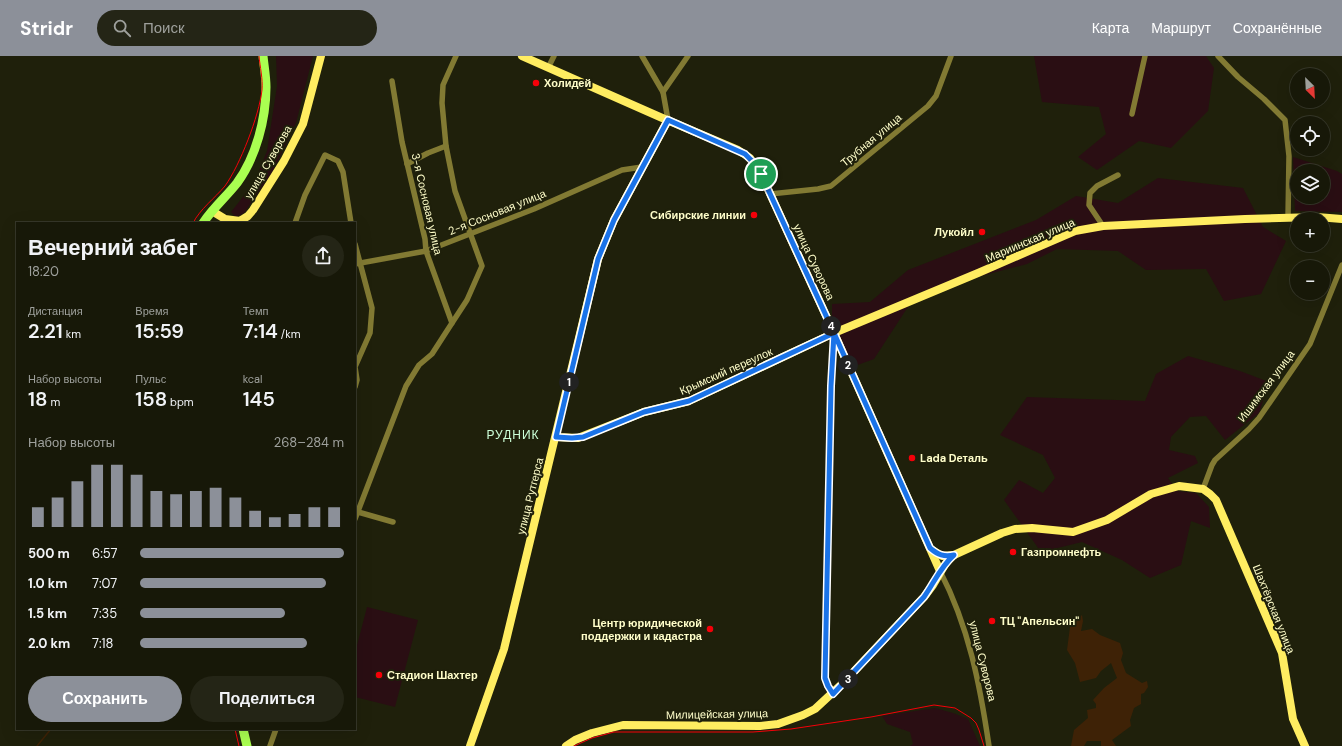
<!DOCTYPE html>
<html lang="ru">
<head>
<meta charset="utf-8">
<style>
  :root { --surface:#171808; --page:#242516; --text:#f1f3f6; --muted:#9ea09c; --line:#363729; --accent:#8c9099 }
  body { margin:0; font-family:"DM Sans",sans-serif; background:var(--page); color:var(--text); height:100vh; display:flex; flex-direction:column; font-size:15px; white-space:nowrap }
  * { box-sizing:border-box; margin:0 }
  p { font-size:13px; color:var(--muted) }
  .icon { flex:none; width:22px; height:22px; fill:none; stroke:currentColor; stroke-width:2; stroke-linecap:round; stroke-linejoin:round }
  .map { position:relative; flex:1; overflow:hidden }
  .side { position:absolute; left:16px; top:166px; width:340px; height:508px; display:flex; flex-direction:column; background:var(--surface); border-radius:0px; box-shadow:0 4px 16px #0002,0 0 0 1px var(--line) }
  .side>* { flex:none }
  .needle { width:26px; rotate:156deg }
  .controls { position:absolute; left:1290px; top:12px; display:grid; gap:8px }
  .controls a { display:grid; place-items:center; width:40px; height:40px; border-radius:50%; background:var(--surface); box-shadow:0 4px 16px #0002,0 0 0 1px var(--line); font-size:20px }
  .pin { position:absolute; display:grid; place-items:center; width:34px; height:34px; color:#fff; margin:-17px; border:2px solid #fff; border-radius:50%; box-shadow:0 1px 4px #0007 }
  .km { position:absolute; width:20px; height:20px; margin:-10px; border-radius:50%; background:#222; color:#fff; font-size:11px; line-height:20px; text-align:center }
  .round { display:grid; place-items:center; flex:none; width:42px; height:42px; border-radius:21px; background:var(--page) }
  .headline { display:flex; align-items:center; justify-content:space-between; height:68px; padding:0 12px }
  h1 { font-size:22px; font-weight:600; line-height:30px }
  .metrics { display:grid; grid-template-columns:repeat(3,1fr); gap:6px; height:68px; padding:4px 12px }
  .metrics div { display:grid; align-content:center }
  .metrics b { font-size:20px; font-weight:600 }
  .metrics small { font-size:11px; font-weight:400 }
  .metrics p { font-size:11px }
  .chart { height:112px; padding:8px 12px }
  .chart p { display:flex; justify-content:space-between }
  .chart svg { width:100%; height:72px; margin-top:4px; stroke:var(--accent); stroke-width:6 }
  .action { display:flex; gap:8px; margin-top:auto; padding:8px 12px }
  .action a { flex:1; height:46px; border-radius:24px; background:var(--accent); color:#fff; font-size:16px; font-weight:600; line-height:46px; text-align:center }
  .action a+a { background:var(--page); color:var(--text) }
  ul { padding:0 12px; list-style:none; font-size:13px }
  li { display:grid; grid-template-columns:64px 48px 1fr; align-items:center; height:30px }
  li i { height:10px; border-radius:5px; background:var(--accent) }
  header { display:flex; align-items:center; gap:24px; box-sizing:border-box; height:56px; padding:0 20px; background:var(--accent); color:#fff }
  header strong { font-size:19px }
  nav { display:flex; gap:22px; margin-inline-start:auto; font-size:14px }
  .search { width:280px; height:36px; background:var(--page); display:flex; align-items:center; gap:10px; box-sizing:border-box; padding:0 14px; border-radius:22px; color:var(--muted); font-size:15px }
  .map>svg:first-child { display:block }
  .green { fill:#2a0e13; fill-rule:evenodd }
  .water { fill:#3e2206 }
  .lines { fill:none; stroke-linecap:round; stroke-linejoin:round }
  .stream { stroke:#3e2206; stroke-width:1.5 }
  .street { stroke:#827a33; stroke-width:5.5 }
  .secondary { stroke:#ffed61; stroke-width:8 }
  .primary { stroke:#aaff51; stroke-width:9 }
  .tram { stroke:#f50009; stroke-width:1 }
  .route-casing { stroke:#fff; stroke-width:8 }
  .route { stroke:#1a73e8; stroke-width:5 }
  .poi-dot { fill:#f50009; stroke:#1f200b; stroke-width:1.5 }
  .labels { text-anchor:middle; stroke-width:4; stroke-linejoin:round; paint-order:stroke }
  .poi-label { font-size:11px; font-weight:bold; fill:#fffeca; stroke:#1f200b; text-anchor:start }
  .street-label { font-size:11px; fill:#fffeca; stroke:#1f200b }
  .neighbourhood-label { font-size:12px; letter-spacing:1px; fill:#ccffd8; stroke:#1f200b }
</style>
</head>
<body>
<header>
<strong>Stridr</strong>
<div class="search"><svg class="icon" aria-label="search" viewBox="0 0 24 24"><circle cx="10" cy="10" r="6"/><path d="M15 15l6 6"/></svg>Поиск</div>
<nav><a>Карта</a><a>Маршрут</a><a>Сохранённые</a></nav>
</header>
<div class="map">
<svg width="1342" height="690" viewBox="0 0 1342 690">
  <rect width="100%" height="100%" fill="#1f200b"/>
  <g class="green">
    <polygon points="276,0 313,0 296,67 273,115 244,157 236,161 231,156 254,127 267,95 277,30"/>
    <polygon points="1034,0 1206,0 1214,12 1208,55 1171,92 1139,85 1097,114 1078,101 1106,78 1099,51 1042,46"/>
    <path d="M1293,101L1337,115L1342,118V156L1295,155ZM1297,115H1323V141H1297Z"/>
    <polygon points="1158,122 1243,132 1263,171 1286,185 1261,238 1224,245 1206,213 1146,214 1118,195 1057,193 1027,208 917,237 874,303 852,311 832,259 832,248 870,246 908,214 1036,164 1076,140 1118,147"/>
    <polygon points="1188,300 1240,315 1269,326 1259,357 1225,384 1206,360 1190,361 1171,381 1169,394 1195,400 1198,407 1168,422 1177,435 1196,437 1209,451 1210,472 1191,465 1181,509 1150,522 1122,504 1082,486 1041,496 1004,444 1019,424 1043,437 1055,422 1043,399 1000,379 1027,341 1145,345 1156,318"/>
    <polygon points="367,551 418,564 395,651 355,641 355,597"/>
    <polygon points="935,652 953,657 968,663 980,690 910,690 913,688 910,676 887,668 882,660"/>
  </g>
  <polygon class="water" points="1082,559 1083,565 1081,575 1092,573 1100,579 1120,587 1123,597 1121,604 1126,617 1142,627 1147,625 1148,631 1144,637 1141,638 1141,648 1134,652 1130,664 1131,670 1112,684 1116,690 1101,690 1101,685 1087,685 1084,690 1071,690 1074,674 1088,662 1087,654 1096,652 1096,648 1093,644 1104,632 1117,622 1111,607 1101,615 1096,622 1080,626 1075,607 1067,594 1070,571"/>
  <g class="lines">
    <polyline class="stream" points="37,690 51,673"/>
    <g class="street">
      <polyline points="642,0 663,36"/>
      <polyline points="1218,0 1238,21 1264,43 1285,64 1289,100 1288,161"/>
      <polyline points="548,12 554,0"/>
      <polyline points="1132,58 1145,0"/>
      <polyline points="668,64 663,36 688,0"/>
      <polyline points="407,108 428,97 446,90"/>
      <polyline points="770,138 818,133 831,130 928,50 936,40 951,0"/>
      <polyline points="295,167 305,139 325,99 338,105 343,116 351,167"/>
      <polyline points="1103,170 1089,149 1090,137 1097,130 1118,119"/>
      <polyline points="355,188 372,252 370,277 355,311 357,324 355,331"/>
      <polyline points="355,208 426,195 534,153 622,114 642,111"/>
      <polyline points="452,267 467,244 482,210 455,135 446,90 442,47 443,29 456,0"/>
      <polyline points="1203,433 1212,409 1215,404 1249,373 1259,362 1310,288 1342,209"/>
      <polyline points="358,456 393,466"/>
      <polyline points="355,463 406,330 419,309 432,298 452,267 426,195 425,183 402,86 392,25"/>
      <path d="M940,515C969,571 980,629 989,690"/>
      <polyline points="833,638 828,630 825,622 831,330 834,279"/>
      <polyline points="270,690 276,673"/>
    </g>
    <g class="secondary">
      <polyline points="522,0 660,61 738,94 750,102 761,118 834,277 940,515"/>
      <polyline points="212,155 225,163 240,165 248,160 253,154 284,105 303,68 321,0"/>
      <polyline points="556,381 578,382 644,356 689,345 834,277 978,217 1075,175 1103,170 1245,163 1317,161 1342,163"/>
      <polyline points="931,493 942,500 954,499"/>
      <polyline points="470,690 504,593 598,203 614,164 668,64"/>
      <polyline points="566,690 575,684 592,677 623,669 760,670 778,668 803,659 815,653 843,627 924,541 933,529 946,507 954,499 1002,477 1015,473 1032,472 1073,476 1107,464 1151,438 1179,430 1203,433 1210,438 1216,444 1282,597 1293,663 1305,690"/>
    </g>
    <g class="primary">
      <path d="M203,167C213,152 226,141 237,127C256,101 266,63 266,31C266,21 264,10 263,0"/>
      <polyline points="243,673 247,690"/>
    </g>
    <g class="tram">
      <path d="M193,167C200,153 215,142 225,130C240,109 259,60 262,34C263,23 260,11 259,0"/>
      <polyline points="235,673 239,690"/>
      <polyline points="574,690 592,682 614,676 753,676 791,673 871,661 934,649 955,652 971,662 976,667 979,674 984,690"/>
    </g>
  </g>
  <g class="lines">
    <g class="route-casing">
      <path id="route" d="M761,118L754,107L745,98L668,64L614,164L598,203L556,381L572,382L583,381L644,356L689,345L834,277L930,492C938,499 944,501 954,499C941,510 934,527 924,541L833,638L828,630L825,622L831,330L834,277L761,118"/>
    </g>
    <use href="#route" class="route"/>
  </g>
  <g class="poi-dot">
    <circle cx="536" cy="27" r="4"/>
    <circle cx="754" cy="159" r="4"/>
    <circle cx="982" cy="176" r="4"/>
    <circle cx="912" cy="402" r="4"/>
    <circle cx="1013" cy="496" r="4"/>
    <circle cx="992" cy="565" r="4"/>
    <circle cx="710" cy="573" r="4"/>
    <circle cx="379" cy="619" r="4"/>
  </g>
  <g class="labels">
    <g class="poi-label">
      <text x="544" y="31">Холидей</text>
      <text x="746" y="163" text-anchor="end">Сибирские линии</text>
      <text x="974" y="180" text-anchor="end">Лукойл</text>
      <text x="920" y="406">Lada Dеталь</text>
      <text x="1021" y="500">Газпромнефть</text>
      <text x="1000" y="569">ТЦ "Апельсин"</text>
      <text x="702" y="571" text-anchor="end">Центр юридической<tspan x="702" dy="13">поддержки и кадастра</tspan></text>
      <text x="387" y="623">Стадион Шахтер</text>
    </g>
    <g class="street-label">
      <text transform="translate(871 84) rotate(-40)" y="4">Трубная улица</text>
      <text transform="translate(268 106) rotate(-60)" y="4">улица Суворова</text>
      <text transform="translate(427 148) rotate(77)" y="4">3-я Сосновая улица</text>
      <text transform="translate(497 156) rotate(-22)" y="4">2-я Сосновая улица</text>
      <text transform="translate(1030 184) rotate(-23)" y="4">Мариинская улица</text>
      <text transform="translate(814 206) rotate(65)" y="4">улица Суворова</text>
      <text transform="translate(726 315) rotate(-24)" y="4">Крымский переулок</text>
      <text transform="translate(1266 330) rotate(-53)" y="4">Ишимская улица</text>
      <text transform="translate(530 440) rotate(-76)" y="4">улица Рутгерса</text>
      <text transform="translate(1274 553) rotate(68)" y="4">Шахтёрская улица</text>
      <text transform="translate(983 605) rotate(76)" y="4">улица Суворова</text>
      <text transform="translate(717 658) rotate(-1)" y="4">Милицейская улица</text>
    </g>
    <g class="neighbourhood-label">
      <text x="513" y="383">РУДНИК</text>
    </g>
  </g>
</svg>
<div class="controls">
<a><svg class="needle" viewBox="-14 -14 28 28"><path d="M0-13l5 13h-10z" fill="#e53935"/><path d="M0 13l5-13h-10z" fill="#9ea09c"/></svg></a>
<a><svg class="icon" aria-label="locate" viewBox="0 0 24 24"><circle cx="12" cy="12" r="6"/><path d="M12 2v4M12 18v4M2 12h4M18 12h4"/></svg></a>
<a><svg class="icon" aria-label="layers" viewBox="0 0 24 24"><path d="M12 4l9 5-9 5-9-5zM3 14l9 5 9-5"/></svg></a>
<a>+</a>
<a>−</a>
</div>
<div class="pin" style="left:761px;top:118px;background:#1e9e55"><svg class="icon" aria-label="arrive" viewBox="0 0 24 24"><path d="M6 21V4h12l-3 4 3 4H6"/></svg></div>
<b class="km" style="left:569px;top:326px">1</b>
<b class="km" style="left:848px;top:309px">2</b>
<b class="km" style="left:848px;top:623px">3</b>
<b class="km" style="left:831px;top:270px">4</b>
<section class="side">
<div class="headline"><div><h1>Вечерний забег</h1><p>18:20</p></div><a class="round"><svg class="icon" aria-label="share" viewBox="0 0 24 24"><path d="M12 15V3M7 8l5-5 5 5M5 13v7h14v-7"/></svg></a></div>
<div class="metrics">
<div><p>Дистанция</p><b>2.21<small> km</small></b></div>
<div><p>Время</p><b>15:59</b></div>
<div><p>Темп</p><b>7:14<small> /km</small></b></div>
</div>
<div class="metrics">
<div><p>Набор высоты</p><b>18<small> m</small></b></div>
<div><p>Пульс</p><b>158<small> bpm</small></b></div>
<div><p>kcal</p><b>145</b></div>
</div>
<div class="chart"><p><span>Набор высоты</span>268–284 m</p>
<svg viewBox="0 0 160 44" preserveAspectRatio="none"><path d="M5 44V32M15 44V26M25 44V16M35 44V6M45 44V6M55 44V12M65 44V22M75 44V24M85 44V22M95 44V20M105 44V26M115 44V34M125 44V38M135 44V36M145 44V32M155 44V32"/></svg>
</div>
<ul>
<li><b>500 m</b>6:57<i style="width:100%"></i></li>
<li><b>1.0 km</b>7:07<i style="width:91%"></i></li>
<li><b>1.5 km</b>7:35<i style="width:71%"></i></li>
<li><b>2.0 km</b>7:18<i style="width:82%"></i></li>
</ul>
<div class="action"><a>Сохранить</a><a>Поделиться</a></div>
</section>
</div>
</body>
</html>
